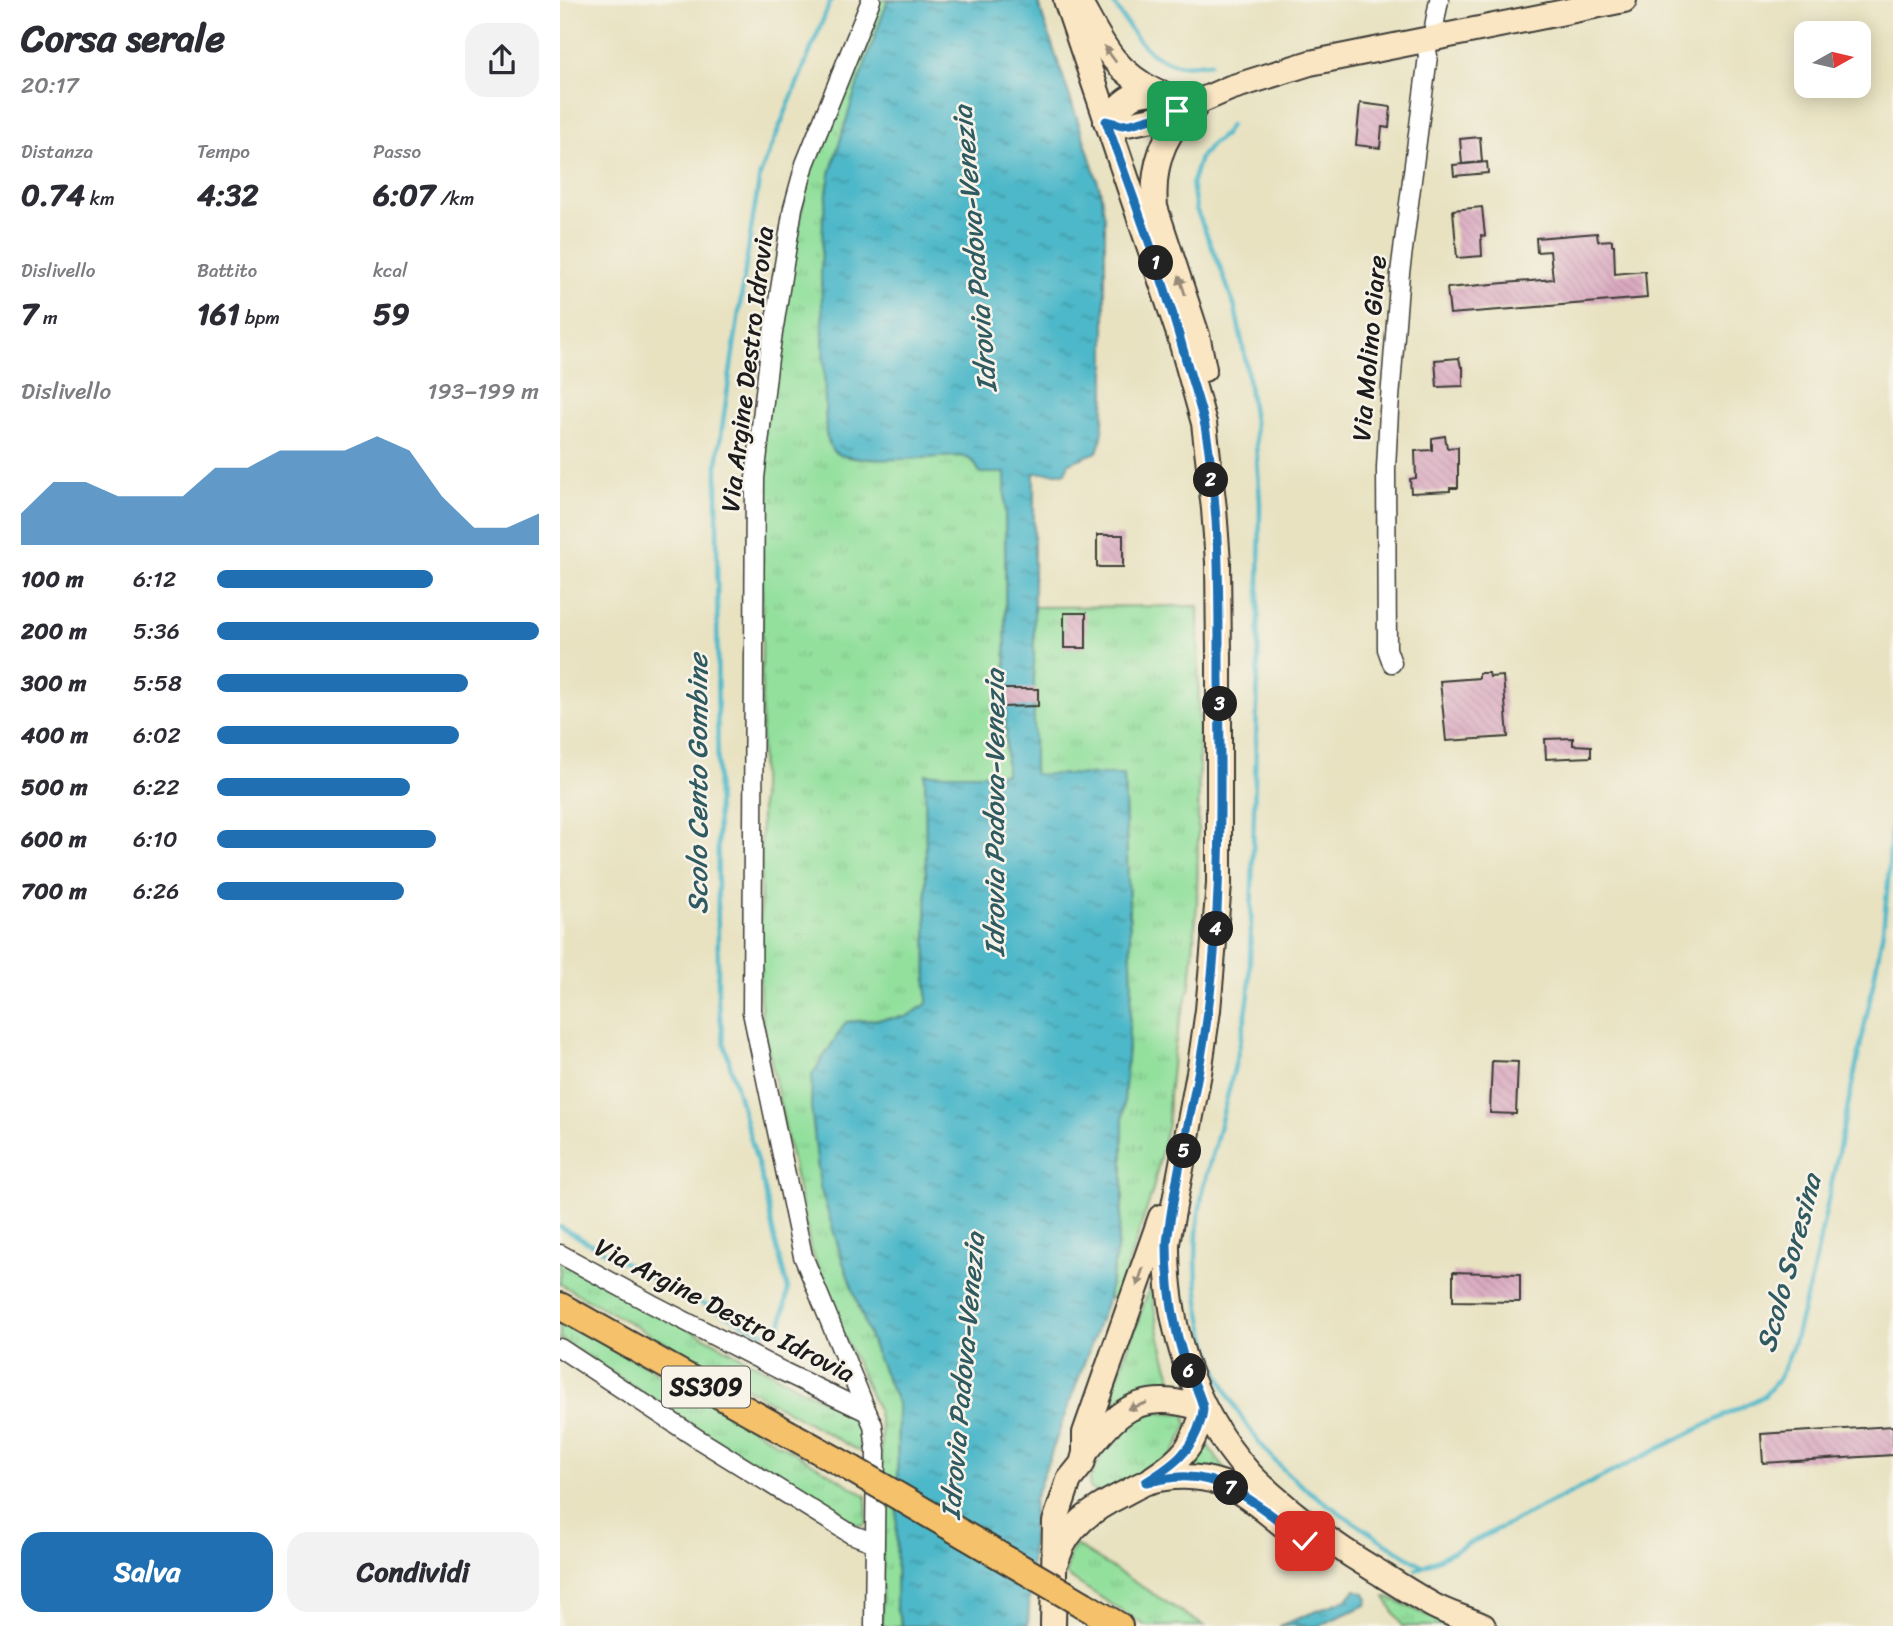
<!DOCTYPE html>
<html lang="it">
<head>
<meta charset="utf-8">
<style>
  :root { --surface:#fff; --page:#f2f2f3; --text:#2b2b33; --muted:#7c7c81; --accent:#1f6fb2 }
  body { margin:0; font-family:Sriracha,sans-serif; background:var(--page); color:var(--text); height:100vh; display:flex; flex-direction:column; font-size:26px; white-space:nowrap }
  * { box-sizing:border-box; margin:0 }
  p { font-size:23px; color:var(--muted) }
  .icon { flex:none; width:38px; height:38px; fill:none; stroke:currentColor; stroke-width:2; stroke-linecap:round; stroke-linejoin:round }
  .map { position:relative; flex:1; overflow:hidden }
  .details { display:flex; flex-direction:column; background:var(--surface); width:560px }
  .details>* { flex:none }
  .needle { width:46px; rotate:82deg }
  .tools { position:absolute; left:1234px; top:21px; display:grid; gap:14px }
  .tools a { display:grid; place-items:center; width:77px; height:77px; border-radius:14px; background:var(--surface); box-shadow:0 4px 18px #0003; font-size:35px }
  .pin { position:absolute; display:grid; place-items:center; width:60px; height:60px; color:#fff; margin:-30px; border-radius:14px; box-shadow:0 4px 10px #0006 }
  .km { position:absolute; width:35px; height:35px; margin:-18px; border-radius:50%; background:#222; color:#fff; font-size:19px; line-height:35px; text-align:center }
  .round { display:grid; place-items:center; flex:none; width:74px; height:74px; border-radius:21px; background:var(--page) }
  .overview { display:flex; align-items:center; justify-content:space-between; height:119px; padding:0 21px }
  h1 { font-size:38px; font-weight:800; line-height:52px }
  .metrics { display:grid; grid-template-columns:repeat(3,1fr); gap:10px; height:119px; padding:7px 21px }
  .metrics div { display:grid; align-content:center }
  .metrics b { font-size:30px; font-weight:800 }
  .metrics small { font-size:19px; font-weight:400 }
  .metrics p { font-size:19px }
  .chart { height:196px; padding:14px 21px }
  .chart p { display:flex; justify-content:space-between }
  .chart svg { width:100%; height:126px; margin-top:7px; fill:var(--accent); opacity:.7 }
  .primary-button { display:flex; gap:14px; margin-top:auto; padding:14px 21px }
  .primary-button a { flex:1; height:80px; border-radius:21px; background:var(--accent); color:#fff; font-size:28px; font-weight:800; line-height:80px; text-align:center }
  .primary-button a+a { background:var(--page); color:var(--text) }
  ul { padding:0 21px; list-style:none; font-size:23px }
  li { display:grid; grid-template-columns:112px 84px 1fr; align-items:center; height:52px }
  li i { height:18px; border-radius:9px; background:var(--accent) }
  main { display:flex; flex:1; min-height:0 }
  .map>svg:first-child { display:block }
  .grass { fill:url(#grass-tufts); stroke:#587e5c; stroke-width:2 }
  .water { fill:url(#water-ripples); stroke:#346a72; stroke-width:2 }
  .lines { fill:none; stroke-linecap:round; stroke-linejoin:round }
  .stream { stroke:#4db8c9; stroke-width:4.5 }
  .building { fill:url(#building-back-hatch) }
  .street-casing { stroke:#3b3a35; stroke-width:21 }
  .secondary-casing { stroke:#3b3a35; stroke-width:28 }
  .primary-casing { stroke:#3b3a35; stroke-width:30 }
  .street { stroke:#fff; stroke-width:18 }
  .secondary { stroke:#fbe6c4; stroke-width:24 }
  .primary { stroke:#f5c16b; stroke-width:26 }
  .primary-bridge-casing { stroke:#3b3a35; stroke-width:30; stroke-linecap:butt }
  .primary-bridge { stroke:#f5c16b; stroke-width:26 }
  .oneway { fill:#978b78 }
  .route-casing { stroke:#fff; stroke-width:14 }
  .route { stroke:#1f6fb2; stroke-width:9 }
  .labels { text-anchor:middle; stroke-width:5; stroke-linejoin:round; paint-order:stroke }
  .shield { fill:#f7f3e8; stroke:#5e5c59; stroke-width:2 }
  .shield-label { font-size:24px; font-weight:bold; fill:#1c1c1c }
  .street-label { font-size:26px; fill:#1c1c1c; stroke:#f7f3e8 }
  .water-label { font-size:28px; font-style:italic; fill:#305a61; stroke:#f7f3e8 }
</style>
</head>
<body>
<main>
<section class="details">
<div class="overview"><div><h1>Corsa serale</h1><p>20:17</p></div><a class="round"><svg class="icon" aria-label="share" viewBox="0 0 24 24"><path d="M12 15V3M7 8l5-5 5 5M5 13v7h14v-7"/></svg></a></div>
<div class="metrics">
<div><p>Distanza</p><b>0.74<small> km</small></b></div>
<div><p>Tempo</p><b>4:32</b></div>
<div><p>Passo</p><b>6:07<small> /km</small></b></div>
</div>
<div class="metrics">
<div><p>Dislivello</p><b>7<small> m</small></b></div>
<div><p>Battito</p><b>161<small> bpm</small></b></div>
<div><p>kcal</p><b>59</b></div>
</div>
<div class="chart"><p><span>Dislivello</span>193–199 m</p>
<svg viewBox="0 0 160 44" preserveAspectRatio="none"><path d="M0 44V33L10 22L20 22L30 27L40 27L50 27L60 17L70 17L80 11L90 11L100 11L110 6L120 11L130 27L140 38L150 38L160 33V44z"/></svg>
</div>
<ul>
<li><b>100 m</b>6:12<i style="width:67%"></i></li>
<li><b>200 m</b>5:36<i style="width:100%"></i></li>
<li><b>300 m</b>5:58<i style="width:78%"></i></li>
<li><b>400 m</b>6:02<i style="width:75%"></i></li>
<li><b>500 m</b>6:22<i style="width:60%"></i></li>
<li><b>600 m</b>6:10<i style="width:68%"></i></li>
<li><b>700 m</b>6:26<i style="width:58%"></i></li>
</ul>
<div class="primary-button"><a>Salva</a><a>Condividi</a></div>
</section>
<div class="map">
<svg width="1333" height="1626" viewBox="0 0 1333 1626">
  <defs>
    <pattern id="grass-tufts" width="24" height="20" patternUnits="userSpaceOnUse" patternTransform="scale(1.75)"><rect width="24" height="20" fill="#93e09d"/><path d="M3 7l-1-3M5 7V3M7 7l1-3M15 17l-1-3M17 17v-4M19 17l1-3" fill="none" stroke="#7ec087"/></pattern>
    <pattern id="water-ripples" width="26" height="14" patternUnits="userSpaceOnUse" patternTransform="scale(1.75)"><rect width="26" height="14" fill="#4db8c9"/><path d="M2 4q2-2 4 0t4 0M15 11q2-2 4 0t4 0" fill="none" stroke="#3f95a2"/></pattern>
    <pattern id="building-back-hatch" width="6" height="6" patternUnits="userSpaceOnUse" patternTransform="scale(1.75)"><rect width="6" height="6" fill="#d9a8bf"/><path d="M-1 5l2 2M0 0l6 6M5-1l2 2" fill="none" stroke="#ba90a4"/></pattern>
  </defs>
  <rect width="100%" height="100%" fill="#f7f3e8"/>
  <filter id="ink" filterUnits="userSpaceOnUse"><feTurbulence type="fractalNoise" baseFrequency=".0143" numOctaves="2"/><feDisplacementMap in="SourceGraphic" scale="14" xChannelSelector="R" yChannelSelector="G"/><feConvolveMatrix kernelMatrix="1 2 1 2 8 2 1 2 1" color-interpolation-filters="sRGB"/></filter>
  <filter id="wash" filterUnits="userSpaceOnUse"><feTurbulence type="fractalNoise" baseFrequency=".00686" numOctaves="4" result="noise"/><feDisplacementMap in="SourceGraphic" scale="28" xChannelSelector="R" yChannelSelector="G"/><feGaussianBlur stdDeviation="1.57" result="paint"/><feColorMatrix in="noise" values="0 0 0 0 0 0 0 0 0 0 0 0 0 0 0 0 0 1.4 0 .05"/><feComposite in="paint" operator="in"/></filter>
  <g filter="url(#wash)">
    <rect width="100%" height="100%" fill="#e8e2c1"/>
    <g class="grass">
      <path d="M316,0H328L295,92L270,174L263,219L305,459L400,456C411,458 415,462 420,473H445L446,775H366L367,1004L346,1017L286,1022L261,1187L283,1262L315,1352L338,1404L336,1607L342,1626H322L321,1427L317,1408L275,1317L250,1246L203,1024L200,995L203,437L250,161Z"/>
      <polygon points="638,606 639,762 637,905 630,986 620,1020 613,1056 609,1096 608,1123 592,1193 556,1301 548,1298 557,1249 563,1195 563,1116 572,986 564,776 474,775 474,607"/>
      <polygon points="0,1260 285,1412 306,1426 308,1456 0,1284"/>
      <path d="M591,1284C596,1322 602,1358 618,1393L543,1417Z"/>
      <polygon points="0,1316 266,1471 306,1496 307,1522 303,1526 287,1523 123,1419 0,1339"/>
      <polygon points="588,1411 625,1414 627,1427 612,1455 541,1495 530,1488 529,1480 552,1433"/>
      <polygon points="643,1439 672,1479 619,1470"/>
      <polygon points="514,1544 644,1626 586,1626 576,1620 506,1575 509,1557"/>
      <polygon points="825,1597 829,1597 889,1626 842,1626"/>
    </g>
    <g class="water">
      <path d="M328,0H477L527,148L540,189L545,219V392L542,437L537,452L509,463L505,473H474V774L564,775L572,986L563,1116V1195L557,1249L548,1298L474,1500L468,1626H342L336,1607L338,1404L315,1352L283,1262L260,1187L251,1106L252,1075L286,1022L346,1017L367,1004L365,774H446L445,473H420C415,462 411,458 400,456C377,457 285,466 272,450C269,446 268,438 266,434L261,272L263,219L270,174L295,92Z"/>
      <polygon points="795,1590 805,1593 808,1599 806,1605 758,1626 719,1626 787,1599"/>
    </g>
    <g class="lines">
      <g class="stream">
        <path d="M552,0C569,28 587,62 622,65C631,65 641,64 650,63"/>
        <path d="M670,125L665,134L651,145L640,158L632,183L636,209L661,269L675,308L685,357L695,428L700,503L698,670L689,994C682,1045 667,1095 655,1145C650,1163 644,1182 641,1201C624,1302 651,1397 724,1470C737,1483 754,1495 770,1506C800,1527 831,1547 863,1566"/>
        <polyline points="0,1227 101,1283 201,1332 213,1333 219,1328 222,1321 228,1289 214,1237 205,1190 164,1043 158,1001 157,465 159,449 191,230 200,175 271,0"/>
        <polyline points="856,1570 1204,1396 1217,1381 1225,1366 1234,1342 1253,1272 1311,995 1323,930 1328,883 1333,793"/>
      </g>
    </g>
    <g id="blocks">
      <g class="building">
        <polygon points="800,103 831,107 829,128 822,127 820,148 796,145"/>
        <polygon points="920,137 922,162 902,164 900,139"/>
        <polygon points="927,162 928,173 894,176 893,165"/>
        <polygon points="922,207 925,236 921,235 922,256 897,258 893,210"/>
        <polygon points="1037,233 1038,241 1052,240 1052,245 1054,245 1055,274 1085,271 1087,298 890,314 887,288 993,279 990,251 977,252 976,238"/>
        <polygon points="899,358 901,367 903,367 903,386 877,387 875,360"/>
        <polygon points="885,436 887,448 898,447 898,488 890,488 890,491 851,493 850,479 856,478 855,451 872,450 872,438"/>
        <rect x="537" y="535" width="26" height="32"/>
        <rect x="504" y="613" width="22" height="35"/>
        <polygon points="919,673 929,673 930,677 943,676 948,737 886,741 880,681 919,678"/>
        <polygon points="442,689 478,689 478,706 443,707"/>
        <polygon points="1013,738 1013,745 1031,746 1031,757 986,759 985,739"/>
        <polygon points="932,1061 958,1062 956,1114 930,1113"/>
        <polygon points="893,1272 960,1274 960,1302 893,1301"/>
        <polygon points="1333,1426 1333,1455 1203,1463 1201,1434"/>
      </g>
    </g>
  </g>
  <g filter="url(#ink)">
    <use href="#blocks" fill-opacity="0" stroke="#3b3a35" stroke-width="2"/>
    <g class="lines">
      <g class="street-casing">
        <g id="street">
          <polyline points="876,36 874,27 879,0"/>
          <polyline points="832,663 827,649 826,468 829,411 840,273 868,56 865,38"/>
          <polyline points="0,1254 90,1303 224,1372 307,1412 313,1425 316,1451 314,1626"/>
          <polyline points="0,1348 138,1439 291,1534 307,1540 314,1539"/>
          <polyline points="307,1412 243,1256 192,1012 195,478 209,358 233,208 245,164 311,0"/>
        </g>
      </g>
      <g class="secondary-casing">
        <g id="secondary">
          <path d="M506,0L619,334L644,423L654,509L658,562L659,658V884L648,1010L639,1073L607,1243C606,1326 633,1410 689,1473C696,1481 704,1488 712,1495C744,1523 778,1548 815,1570C834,1582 854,1595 874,1606C889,1614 907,1619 923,1626"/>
          <path d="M518,0C542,43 552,70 598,93"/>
          <path d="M635,107C602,131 592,168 595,207L637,335L644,369"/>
          <polyline points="546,121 562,125 593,119 617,111 670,88 750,63 1064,0"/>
          <path d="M546,121C563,101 573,90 601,93"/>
          <path d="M525,1453C548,1425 566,1399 605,1401C618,1401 631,1406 644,1408"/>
          <path d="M593,1478C625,1457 634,1445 644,1408"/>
          <path d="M497,1559C507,1526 533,1509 563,1494C571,1490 579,1485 587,1482C610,1475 638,1475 661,1483C686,1492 707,1513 727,1528"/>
          <polyline points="493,1626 495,1522 509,1480 522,1464 525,1453 525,1433 601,1217"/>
        </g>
      </g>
      <g class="primary-casing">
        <g id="primary">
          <polyline points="0,1306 292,1469"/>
          <polyline points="524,1605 559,1626"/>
        </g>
      </g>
      <use href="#street" class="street"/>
      <use href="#secondary" class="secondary"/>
      <use href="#primary" class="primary"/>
      <g class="primary-bridge-casing">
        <polyline id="primary-bridge" points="292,1469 524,1605"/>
      </g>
      <use href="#primary-bridge" class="primary-bridge"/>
    </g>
    <defs><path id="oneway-solid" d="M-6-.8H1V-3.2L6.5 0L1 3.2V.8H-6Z" transform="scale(1.75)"/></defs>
    <g class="oneway">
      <use href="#oneway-solid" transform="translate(550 54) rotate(-126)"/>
      <use href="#oneway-solid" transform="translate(622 285) rotate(-108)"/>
      <use href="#oneway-solid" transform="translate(580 1277) rotate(109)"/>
      <use href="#oneway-solid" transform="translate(577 1406) rotate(161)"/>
    </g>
  </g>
  <g class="lines" filter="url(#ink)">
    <g class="route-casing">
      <path id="route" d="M617,111L571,124L562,125L546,121C574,200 604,279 626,360C632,382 640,404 645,426C660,509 659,595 659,679C661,790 662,901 648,1011C639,1089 616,1165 607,1243C607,1283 612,1321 624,1359C628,1371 643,1399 643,1409C643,1413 642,1416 641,1420C632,1452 613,1465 586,1482C597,1481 608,1477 619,1477C669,1474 707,1513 745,1541"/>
    </g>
    <use href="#route" class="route"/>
  </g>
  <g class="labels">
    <rect class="shield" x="102" y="1366.5" width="88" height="41" rx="5"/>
    <g class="shield-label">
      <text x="146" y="1395">SS309</text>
    </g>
    <g class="street-label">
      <text transform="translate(809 348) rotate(-85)" y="9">Via Molino Giare</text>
      <text transform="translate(187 369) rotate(-83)" y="9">Via Argine Destro Idrovia</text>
      <text transform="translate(165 1310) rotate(27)" y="9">Via Argine Destro Idrovia</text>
    </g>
    <g class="water-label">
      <text transform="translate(414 249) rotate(-95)" y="10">Idrovia Padova-Venezia</text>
      <text transform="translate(137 784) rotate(-90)" y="10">Scolo Cento Gombine</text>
      <text transform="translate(434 813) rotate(-90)" y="10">Idrovia Padova-Venezia</text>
      <text transform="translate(1228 1263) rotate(-75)" y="10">Scolo Soresina</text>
      <text transform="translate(402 1376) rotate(-85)" y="10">Idrovia Padova-Venezia</text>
    </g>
  </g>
</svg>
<div class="tools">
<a><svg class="needle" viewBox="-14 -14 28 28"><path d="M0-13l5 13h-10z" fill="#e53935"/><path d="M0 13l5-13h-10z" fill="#7c7c81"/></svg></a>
</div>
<div class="pin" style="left:617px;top:111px;background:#1e9e55"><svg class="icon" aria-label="arrive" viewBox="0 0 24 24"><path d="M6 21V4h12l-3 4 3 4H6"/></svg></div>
<div class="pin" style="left:745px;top:1541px;background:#d93025"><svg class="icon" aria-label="check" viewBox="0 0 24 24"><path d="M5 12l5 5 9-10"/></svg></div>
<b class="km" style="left:596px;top:263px">1</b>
<b class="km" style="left:651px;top:480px">2</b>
<b class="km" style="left:660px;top:704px">3</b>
<b class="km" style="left:656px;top:929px">4</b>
<b class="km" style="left:624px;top:1151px">5</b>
<b class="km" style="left:629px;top:1371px">6</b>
<b class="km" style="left:671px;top:1488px">7</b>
</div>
</main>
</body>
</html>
